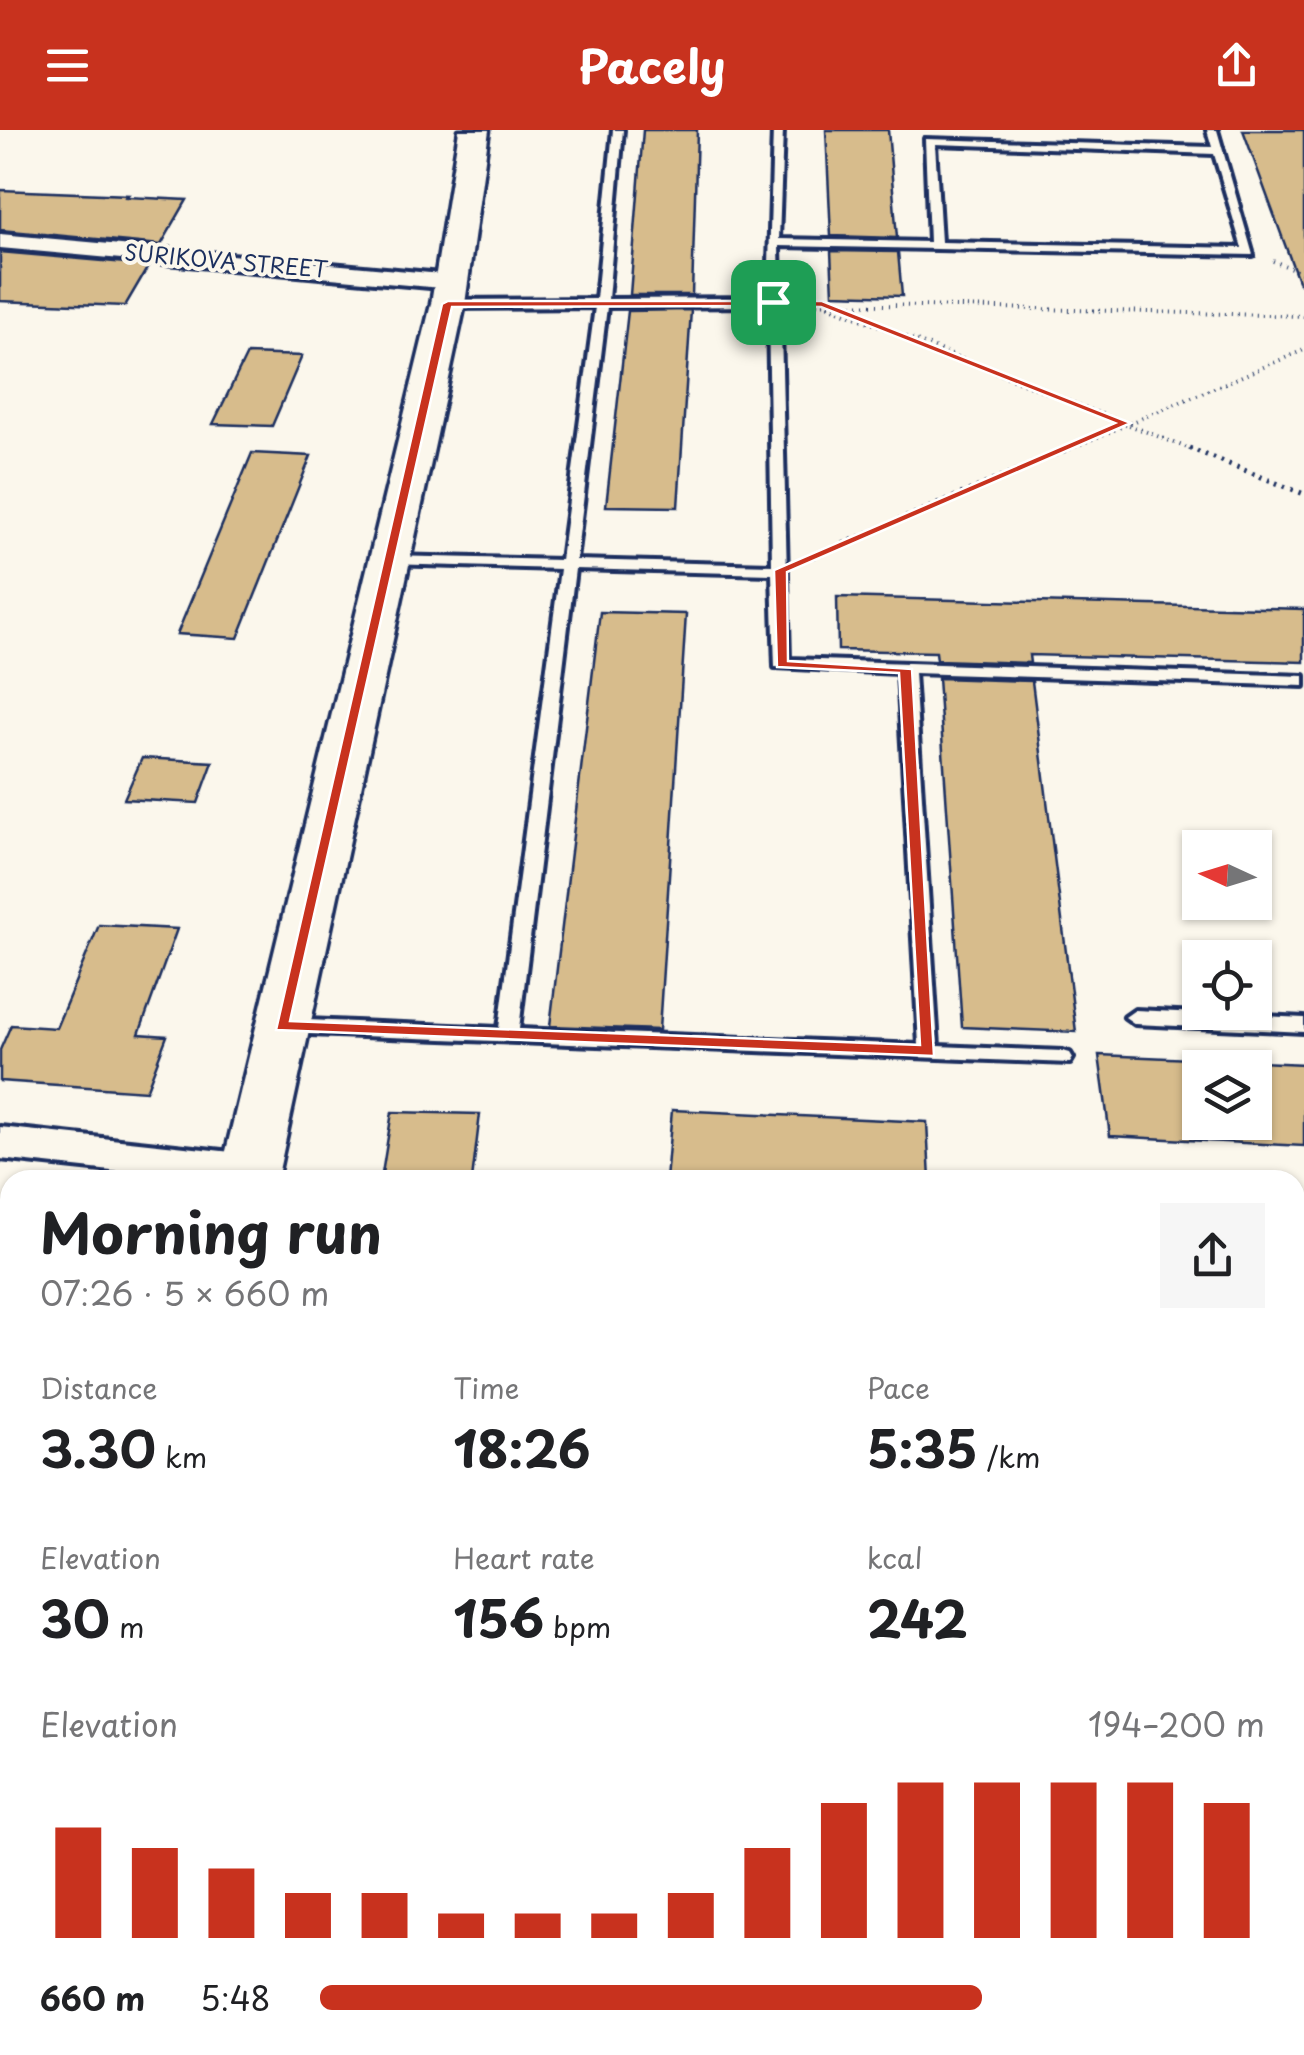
<!DOCTYPE html>
<html lang="en">
<head>
<meta charset="utf-8">
<style>
  :root { --surface:#fff; --page:#f6f6f6; --text:#202124; --muted:#757577; --accent:#c8321e }
  body { margin:0; font-family:"Playpen Sans",sans-serif; background:var(--page); color:var(--text); height:100vh; display:flex; flex-direction:column; font-size:38px; white-space:nowrap }
  * { box-sizing:border-box; margin:0 }
  p { font-size:32px; color:var(--muted) }
  .icon { flex:none; width:55px; height:55px; fill:none; stroke:currentColor; stroke-width:2; stroke-linecap:round; stroke-linejoin:round }
  .map { position:relative; flex:1; overflow:hidden }
  .sheet { position:absolute; left:0px; top:1040px; width:1305px; height:885px; display:flex; flex-direction:column; background:var(--surface); border-radius:30px 30px 0 0; box-shadow:0 2px 8px #0004 }
  .sheet>* { flex:none }
  .needle { width:65px; rotate:274deg }
  .fabs { position:absolute; left:1182px; top:700px; display:grid; gap:20px }
  .fabs a { display:grid; place-items:center; width:90px; height:90px; border-radius:0px; background:var(--surface); box-shadow:0 2px 8px #0004; font-size:50px }
  .pin { position:absolute; display:grid; place-items:center; width:85px; height:85px; color:#fff; margin:-42px; border-radius:20px; box-shadow:0 5px 15px #0006 }
  .round { display:grid; place-items:center; flex:none; width:105px; height:105px; border-radius:0px; background:var(--page) }
  .head { display:flex; align-items:center; justify-content:space-between; height:170px; padding:0 40px }
  h1 { font-size:55px; font-weight:700; line-height:75px }
  .stats { display:grid; grid-template-columns:repeat(3,1fr); gap:15px; height:170px; padding:10px 40px }
  .stats div { display:grid; align-content:center }
  .stats b { font-size:50px; font-weight:700 }
  .stats small { font-size:28px; font-weight:400 }
  .stats p { font-size:28px }
  .chart { height:280px; padding:20px 40px }
  .chart p { display:flex; justify-content:space-between }
  .chart svg { width:100%; height:180px; margin-top:10px; stroke:var(--accent); stroke-width:6 }
  ul { padding:0 40px; list-style:none; font-size:32px }
  li { display:grid; grid-template-columns:160px 120px 1fr; align-items:center; height:75px }
  li i { height:25px; border-radius:12px; background:var(--accent) }
  header { display:flex; justify-content:space-between; align-items:center; height:130px; padding:0 40px; background:var(--accent); color:#fff; font-size:45px; font-weight:700 }
  .map>svg:first-child { display:block }
  .built { fill:#f0e5cf }
  .lines { fill:none; stroke-linecap:round; stroke-linejoin:round }
  .stream { fill:#648ab6; fill-rule:evenodd }
  .building { fill:#d7bc8c; stroke:#1b2f5e; stroke-width:2.5; fill-rule:evenodd }
  .lane-casing { stroke:#1b2f5e; stroke-width:8 }
  .street-casing { stroke:#1b2f5e; stroke-width:8 }
  .secondary-casing { stroke:#1b2f5e; stroke-width:7 }
  .path-far1 { stroke:#1b2f5e; stroke-width:4; stroke-dasharray:1 5; stroke-linecap:butt }
  .path { stroke:#1b2f5e; stroke-width:5; stroke-dasharray:2.5 6; stroke-linecap:butt }
  .lane { fill:#fbf7ec; fill-rule:evenodd }
  .street { fill:#fbf7ec; fill-rule:evenodd }
  .secondary { fill:#fbf7ec; fill-rule:evenodd }
  .route { fill:#c8321e; stroke:#fff; stroke-width:2.5; fill-rule:evenodd }
  .labels { text-anchor:middle; stroke-width:8; stroke-linejoin:round; paint-order:stroke }
  .far-street-label { font-size:22px; fill:#1b2f5e; stroke:#fbf7ec }
</style>
</head>
<body>
<header><svg class="icon" aria-label="menu" viewBox="0 0 24 24"><path d="M4 6h16M4 12h16M4 18h16"/></svg>Pacely<svg class="icon" aria-label="share" viewBox="0 0 24 24"><path d="M12 15V3M7 8l5-5 5 5M5 13v7h14v-7"/></svg></header>
<div class="map">
<svg width="1304" height="1925" viewBox="0 0 1304 1925">
  <rect width="100%" height="100%" fill="#fbf7ec"/>
  <filter id="ink" filterUnits="userSpaceOnUse"><feTurbulence type="fractalNoise" baseFrequency=".01" numOctaves="2"/><feDisplacementMap in="SourceGraphic" scale="20" xChannelSelector="R" yChannelSelector="G"/><feConvolveMatrix kernelMatrix="1 2 1 2 8 2 1 2 1" color-interpolation-filters="sRGB"/></filter>
  <g filter="url(#ink)">
    <polygon class="built" points="1295,1337 1304,1338 1304,1925 220,1925 222,1915 1295,1915"/>
    <g class="lines">
      <polygon class="stream" points="10,1362 10,1378 0,1379 0,1363"/>
    </g>
    <g class="building">
      <polygon points="643,0 697,0 692,165 630,165"/>
      <polygon points="826,0 888,0 897,108 831,106"/>
      <polygon points="1243,0 1304,0 1304,153 1299,153"/>
      <polygon points="0,60 128,65 126,67 187,70 161,115 0,100"/>
      <polygon points="831,121 898,122 902,166 833,164"/>
      <polygon points="0,122 149,135 125,176 0,171"/>
      <polygon points="691,180 678,377 606,376 628,181"/>
      <polygon points="247,224 302,226 272,296 213,294"/>
      <polygon points="252,323 311,326 238,508 177,504"/>
      <polygon points="837,467 1304,479 1304,532 1029,525 1030,533 937,530 936,522 838,520"/>
      <polygon points="600,482 686,484 659,900 550,896"/>
      <polygon points="938,548 1032,551 1076,902 962,897"/>
      <polygon points="142,628 213,632 198,673 124,669"/>
      <polygon points="99,795 177,799 139,904 167,906 146,961 0,951 0,920 11,895 56,898"/>
      <path d="M1099,925L1304,934V1016L1110,1006ZM1200,938H1255V992H1200Z"/>
      <polygon points="672,980 927,992 930,1050 666,1050"/>
      <polygon points="392,982 480,984 472,1050 381,1050"/>
    </g>
    <g class="lines">
      <g class="lane-casing">
        <g id="lane">
          <path d="M613,0H623L608,169L768,168L773,0H783L779,109L929,112L925,9L1212,17L1207,0H1217L1253,125L779,116L789,529L1304,546V556L914,543L938,916L1063,921L1070,923L1073,928L1070,933L283,903L273,896L283,889L499,898L560,439L388,434L381,430L388,426L561,430L595,177L448,178L442,174L448,170L596,169ZM935,14L1214,24L1242,118L941,112ZM768,176L772,435L576,430L607,177ZM575,439L772,444L775,537L898,543L919,915L519,899Z"/>
          <polygon points="1135,880 1304,888 1304,902 1135,894 1125,887"/>
        </g>
      </g>
      <g class="street-casing">
        <g id="street">
          <polygon points="0,104 452,145 464,152 452,159 0,118"/>
          <polygon points="0,997 250,1024 265,1029 271,1040 265,1050 195,1050 0,1029"/>
        </g>
      </g>
      <g class="secondary-casing">
        <g id="secondary">
          <polygon points="459,0 489,0 465,174 277,1050 219,1050 431,174"/>
          <polygon points="22,1915 102,1915 100,1925 20,1925"/>
        </g>
      </g>
      <g class="path-far1">
        <polyline points="1273,131 1304,143"/>
        <polyline points="805,173 1304,186"/>
        <polyline points="828,176 1195,321"/>
        <polyline points="1064,321 1304,220"/>
      </g>
      <g class="path">
        <polyline points="1189,318 1304,364"/>
        <polyline points="812,427 1070,318"/>
      </g>
      <use href="#lane" class="lane"/>
      <use href="#street" class="street"/>
      <use href="#secondary" class="secondary"/>
    </g>
  </g>
  <path class="route" d="M448,171H822L1131,293L787,442L788,531L912,539L934,926L276,900L442,174ZM773,176L821,177L1115,293L774,440L777,537L899,543L920,915L290,891L452,177Z"/>
  <g class="labels">
    <g class="far-street-label">
      <text transform="translate(226 131) rotate(5)" y="8">SURIKOVA STREET</text>
    </g>
  </g>
</svg>
<div class="fabs">
<a><svg class="needle" viewBox="-14 -14 28 28"><path d="M0-13l5 13h-10z" fill="#e53935"/><path d="M0 13l5-13h-10z" fill="#757577"/></svg></a>
<a><svg class="icon" aria-label="locate" viewBox="0 0 24 24"><circle cx="12" cy="12" r="6"/><path d="M12 2v4M12 18v4M2 12h4M18 12h4"/></svg></a>
<a><svg class="icon" aria-label="layers" viewBox="0 0 24 24"><path d="M12 4l9 5-9 5-9-5zM3 14l9 5 9-5"/></svg></a>
</div>
<div class="pin" style="left:773px;top:172px;background:#1e9e55"><svg class="icon" aria-label="arrive" viewBox="0 0 24 24"><path d="M6 21V4h12l-3 4 3 4H6"/></svg></div>
<section class="sheet">
<div class="head"><div><h1>Morning run</h1><p>07:26 · 5 × 660 m</p></div><a class="round"><svg class="icon" aria-label="share" viewBox="0 0 24 24"><path d="M12 15V3M7 8l5-5 5 5M5 13v7h14v-7"/></svg></a></div>
<div class="stats">
<div><p>Distance</p><b>3.30<small> km</small></b></div>
<div><p>Time</p><b>18:26</b></div>
<div><p>Pace</p><b>5:35<small> /km</small></b></div>
</div>
<div class="stats">
<div><p>Elevation</p><b>30<small> m</small></b></div>
<div><p>Heart rate</p><b>156<small> bpm</small></b></div>
<div><p>kcal</p><b>242</b></div>
</div>
<div class="chart"><p><span>Elevation</span>194–200 m</p>
<svg viewBox="0 0 160 44" preserveAspectRatio="none"><path d="M5 44V17M15 44V22M25 44V27M35 44V33M45 44V33M55 44V38M65 44V38M75 44V38M85 44V33M95 44V22M105 44V11M115 44V6M125 44V6M135 44V6M145 44V6M155 44V11"/></svg>
</div>
<ul>
<li><b>660 m</b>5:48<i style="width:70%"></i></li>
</ul>
</section>
</div>
</body>
</html>
